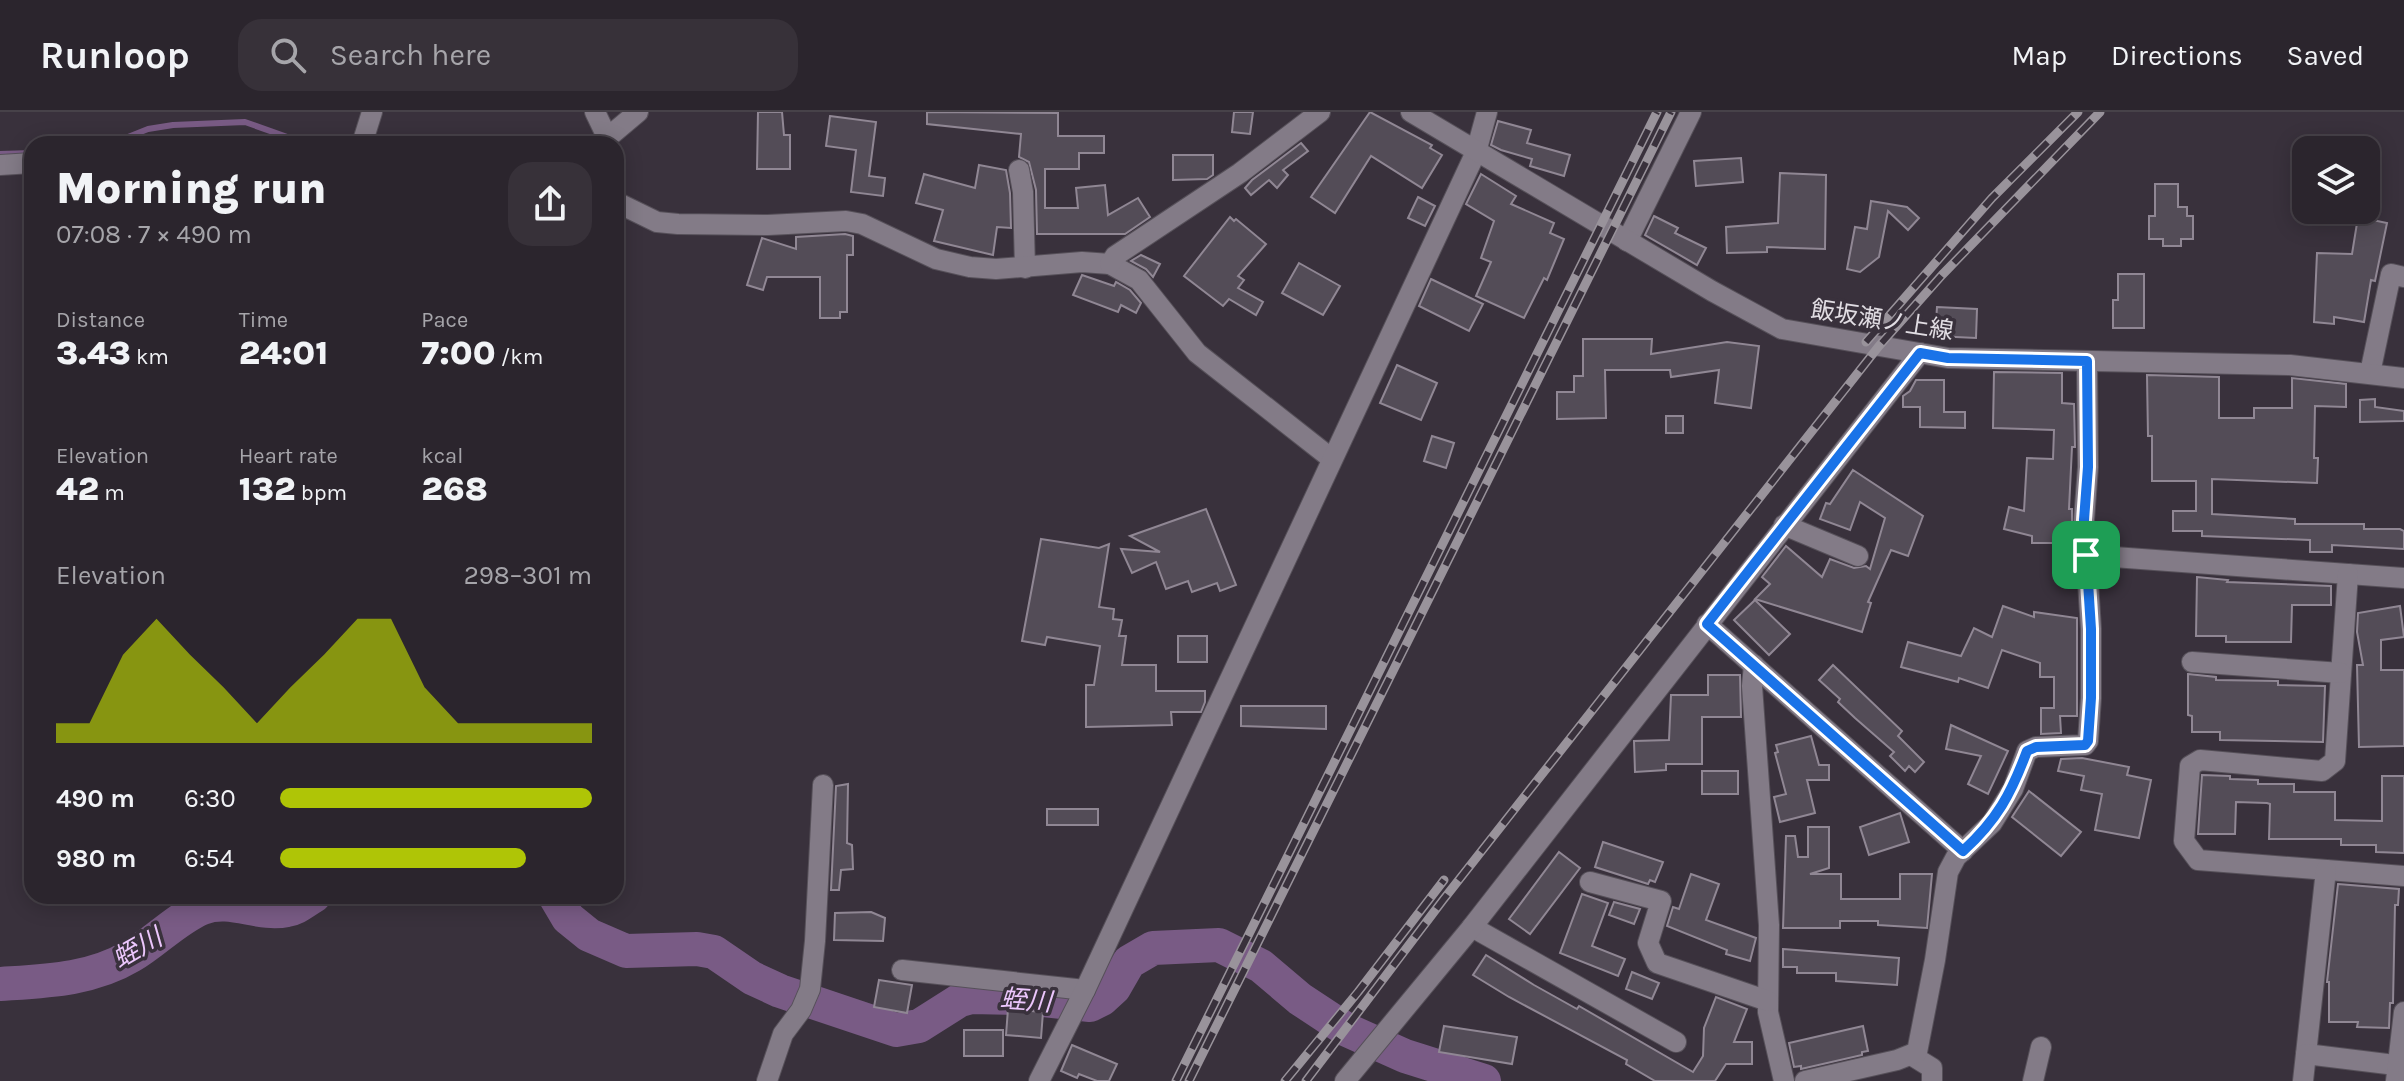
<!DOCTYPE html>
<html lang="en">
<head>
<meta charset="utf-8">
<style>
  :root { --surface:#2b252d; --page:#373139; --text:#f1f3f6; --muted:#a6a5aa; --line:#474249; --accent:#afc506 }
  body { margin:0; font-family:Karla,"Noto Sans JP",sans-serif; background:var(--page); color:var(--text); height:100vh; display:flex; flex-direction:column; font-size:30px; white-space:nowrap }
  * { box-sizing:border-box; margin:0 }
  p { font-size:26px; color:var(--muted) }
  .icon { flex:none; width:44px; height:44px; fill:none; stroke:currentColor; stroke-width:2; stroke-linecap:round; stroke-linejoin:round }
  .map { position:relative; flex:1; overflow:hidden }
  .details { position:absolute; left:24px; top:24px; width:600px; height:768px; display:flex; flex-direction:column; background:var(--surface); border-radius:24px; box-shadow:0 4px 20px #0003,0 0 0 2px var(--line) }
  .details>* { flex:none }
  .tools { position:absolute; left:2292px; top:24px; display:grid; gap:16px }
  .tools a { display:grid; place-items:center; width:88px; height:88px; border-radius:16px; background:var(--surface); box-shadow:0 4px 20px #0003,0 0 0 2px var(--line); font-size:40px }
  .pin { position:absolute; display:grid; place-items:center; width:68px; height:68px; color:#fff; margin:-34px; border-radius:16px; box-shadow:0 4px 12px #0006 }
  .round { display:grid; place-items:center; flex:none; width:84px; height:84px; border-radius:24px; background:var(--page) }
  .headline { display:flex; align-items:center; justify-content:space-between; height:136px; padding:0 32px }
  h1 { font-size:44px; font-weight:800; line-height:60px }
  .metrics { display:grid; grid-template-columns:repeat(3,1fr); gap:12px; height:136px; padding:8px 32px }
  .metrics div { display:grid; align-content:center }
  .metrics b { font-size:34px; font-weight:800 }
  .metrics small { font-size:22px; font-weight:400 }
  .metrics p { font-size:22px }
  .chart { height:224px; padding:16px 32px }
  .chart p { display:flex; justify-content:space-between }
  .chart svg { width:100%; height:144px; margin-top:8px; fill:var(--accent); opacity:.7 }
  ul { padding:0 32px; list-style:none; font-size:26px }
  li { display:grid; grid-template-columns:128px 96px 1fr; align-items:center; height:60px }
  li i { height:20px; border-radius:10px; background:var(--accent) }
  header { display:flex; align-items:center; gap:48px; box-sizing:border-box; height:112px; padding:0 40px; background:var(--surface); border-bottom:2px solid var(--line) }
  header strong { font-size:38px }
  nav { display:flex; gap:44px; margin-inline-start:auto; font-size:28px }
  .search { width:560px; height:72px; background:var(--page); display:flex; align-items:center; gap:20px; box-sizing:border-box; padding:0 28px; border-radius:24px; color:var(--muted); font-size:30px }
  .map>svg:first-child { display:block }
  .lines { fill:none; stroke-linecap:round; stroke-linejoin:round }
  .stream { stroke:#795b85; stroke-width:6 }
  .river { stroke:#795b85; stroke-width:34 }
  .building { fill:#534c57; stroke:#908794; stroke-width:2 }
  .minor-casing { stroke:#565059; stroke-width:22 }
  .secondary-casing { stroke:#565059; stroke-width:22 }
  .minor { stroke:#837b87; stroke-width:20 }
  .secondary { stroke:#837b87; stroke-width:20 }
  .rail-casing { stroke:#99939b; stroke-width:9 }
  .rail { stroke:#39313c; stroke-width:6; stroke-dasharray:18; stroke-linecap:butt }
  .route-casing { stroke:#fff; stroke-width:16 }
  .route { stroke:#1a73e8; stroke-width:10 }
  .labels { text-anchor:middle; stroke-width:7; stroke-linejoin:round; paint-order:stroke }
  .street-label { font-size:24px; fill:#e1dde3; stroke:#39313c }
  .water-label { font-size:26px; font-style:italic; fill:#ecc7fd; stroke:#39313c }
</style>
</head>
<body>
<header>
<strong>Runloop</strong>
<div class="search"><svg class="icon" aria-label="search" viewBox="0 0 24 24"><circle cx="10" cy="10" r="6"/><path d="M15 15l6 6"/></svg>Search here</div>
<nav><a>Map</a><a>Directions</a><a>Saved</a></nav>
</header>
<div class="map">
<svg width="2404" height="969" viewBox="0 0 2404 969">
  <rect width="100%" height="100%" fill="#39313c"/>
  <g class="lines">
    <g class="stream">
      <polyline points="97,32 128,25 148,17 173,13 245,10 307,32"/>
      <polyline points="0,42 32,41"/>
    </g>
    <g class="river">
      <polyline points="555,784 568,806 589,823 626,839 697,837 714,840 752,866 780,879 896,918 919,914 960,888 971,885 1024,886 1090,893 1102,887 1114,876 1129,850 1153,836 1219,833 1261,854 1300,887 1347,918 1405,944 1484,969"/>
      <path d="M0,872C45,869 91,868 131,844C155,830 176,807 202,796C231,785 258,804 287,798C296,797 305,789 314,784"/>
    </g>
  </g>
  <g class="building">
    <polygon points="758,0 782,0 784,23 790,23 790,57 757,57"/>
    <polygon points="927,0 1058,1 1058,24 1104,24 1104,41 1079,41 1079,57 1045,57 1045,96 1078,96 1076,76 1105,73 1108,103 1138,86 1150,105 1125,122 1037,122 1036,78 1029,50 1019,45 1021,22 927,12"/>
    <polygon points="1234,0 1253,0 1250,22 1232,20"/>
    <polygon points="1370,0 1432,33 1430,36 1442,43 1422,76 1371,44 1335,101 1311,85"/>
    <polygon points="830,4 876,10 869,64 885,66 883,84 851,80 856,38 826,34"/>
    <polygon points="1498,9 1531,18 1527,31 1570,43 1564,64 1530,54 1532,47 1501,38 1491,33"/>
    <polygon points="1301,31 1308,39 1283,58 1288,63 1277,76 1269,68 1251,83 1245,76 1252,68"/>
    <polygon points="1173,43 1213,43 1213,63 1207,67 1173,68"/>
    <polygon points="1741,46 1743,70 1696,74 1694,49"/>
    <polygon points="979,53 1006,58 1010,81 1011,116 997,115 993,143 934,129 943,98 916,91 924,62 975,76"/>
    <polygon points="1780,61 1826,63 1825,137 1767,135 1767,140 1727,141 1726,115 1778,111"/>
    <polygon points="1481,62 1516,84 1511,92 1554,111 1550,121 1564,127 1547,168 1544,166 1524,206 1476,184 1491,150 1481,146 1494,109 1466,92"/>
    <polygon points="2155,72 2178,72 2178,95 2187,95 2187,104 2193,104 2193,127 2181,127 2181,134 2163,134 2163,127 2149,127 2149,104 2155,104"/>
    <polygon points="1418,85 1435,94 1425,114 1408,106"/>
    <polygon points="1871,89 1907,95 1919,106 1908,118 1888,99 1879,145 1860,160 1847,157 1855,115 1867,117"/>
    <polygon points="1654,104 1678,116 1675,121 1706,136 1697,153 1645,123"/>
    <polygon points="1230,105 1234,109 1236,107 1266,132 1238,164 1244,168 1238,176 1263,190 1256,203 1229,187 1223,194 1184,164"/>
    <polygon points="2358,105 2387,111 2375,169 2371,168 2364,210 2334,205 2334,212 2314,210 2317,141 2352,142"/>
    <polygon points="845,122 853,124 853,143 847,143 847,200 840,200 840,206 820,206 820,165 767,165 763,178 747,173 762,126 796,137 796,125"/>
    <polygon points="1141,143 1160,152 1153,165 1146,157 1131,149"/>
    <polygon points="1299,151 1340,174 1323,203 1282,181"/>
    <polygon points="2118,162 2144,162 2144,216 2113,216 2113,188 2118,188"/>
    <polygon points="1082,163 1114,174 1116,170 1130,178 1141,191 1136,201 1121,193 1118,200 1073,183"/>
    <polygon points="1431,167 1483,192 1469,219 1419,194"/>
    <polygon points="1937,195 1977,197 1976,226 1935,224"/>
    <polygon points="1583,227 1652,227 1651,242 1727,230 1759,234 1751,296 1715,291 1719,258 1671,265 1670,258 1605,258 1606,306 1557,307 1557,280 1574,280 1574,264 1583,264"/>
    <polygon points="1397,253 1437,271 1421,308 1380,291"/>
    <polygon points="1994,260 2062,261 2062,291 2074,292 2075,335 2072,335 2069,397 2072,397 2072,431 2032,431 2032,424 2004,417 2009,395 2024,399 2027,346 2053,347 2054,318 1993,316"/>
    <polygon points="2147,263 2219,265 2219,306 2254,306 2254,296 2292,296 2292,266 2346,272 2346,295 2315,294 2314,346 2318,346 2317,371 2212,367 2212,402 2295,407 2295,412 2364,412 2364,417 2400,417 2404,419 2404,437 2332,433 2332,440 2310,440 2310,428 2202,424 2202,419 2173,419 2173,399 2196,399 2196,369 2152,369 2152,324 2148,324"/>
    <polygon points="1916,268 1944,268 1944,300 1965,300 1965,316 1920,315 1920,295 1903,295 1903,284 1910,279"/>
    <polygon points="2375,287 2375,295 2404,299 2404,309 2360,310 2360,288"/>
    <rect x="1666" y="304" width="17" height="17"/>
    <polygon points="1432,324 1454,331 1446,356 1424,349"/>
    <polygon points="1853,358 1923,404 1908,444 1891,438 1868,490 1871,491 1862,520 1755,487 1770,472 1762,465 1786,434 1822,465 1830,447 1854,456 1866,454 1870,457 1885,406 1860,390 1850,418 1820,407 1826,391 1830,392"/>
    <polygon points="1206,397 1236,473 1220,479 1217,471 1192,480 1188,469 1166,477 1156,450 1132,461 1121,437 1160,440 1130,424"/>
    <polygon points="1041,427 1099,436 1109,432 1099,495 1114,497 1113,507 1122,508 1119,524 1126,524 1122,553 1156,553 1156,579 1205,579 1205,590 1201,600 1171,600 1172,613 1086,615 1086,573 1094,573 1100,534 1047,525 1045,533 1022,529"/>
    <polygon points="2197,465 2228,468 2227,470 2331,474 2331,493 2292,493 2291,530 2226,530 2226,524 2196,524"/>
    <polygon points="1755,488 1790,522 1769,543 1734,508"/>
    <polygon points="2003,494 2034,505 2034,500 2077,506 2077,604 2060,604 2061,621 2041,622 2041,596 2054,596 2054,565 2040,565 2040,551 2002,538 1988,576 1959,566 1958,570 1901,555 1908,530 1961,544 1974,516 1992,525"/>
    <polygon points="2400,494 2404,525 2381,528 2381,558 2404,558 2404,634 2359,635 2357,553 2363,553 2357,520 2358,501"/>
    <rect x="1178" y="524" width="29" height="26"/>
    <polygon points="1833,553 1902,619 1898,624 1924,650 1915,660 1909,654 1905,659 1890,644 1894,640 1855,606 1838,590 1840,587 1819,568"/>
    <polygon points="2188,562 2216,565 2216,568 2278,569 2278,573 2325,574 2323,630 2220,628 2220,620 2192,620 2192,604 2188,603"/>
    <polygon points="1708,563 1740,563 1741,605 1702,605 1702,652 1666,652 1666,658 1635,660 1634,629 1669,628 1671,583 1708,583"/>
    <polygon points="1241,594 1326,594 1326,617 1241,614"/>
    <polygon points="1951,613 2008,639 1988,682 1968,672 1981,644 1946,637"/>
    <polygon points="1811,624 1819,653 1829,653 1829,668 1807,668 1815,701 1780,710 1774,685 1786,682 1775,641 1778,640 1776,633"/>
    <polygon points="2082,646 2129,655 2127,663 2151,668 2139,726 2095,718 2102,682 2081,678 2084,664 2058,659 2061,647"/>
    <rect x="1702" y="659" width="36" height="23"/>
    <polygon points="2202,663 2230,664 2230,667 2258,668 2258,672 2294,672 2294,680 2335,680 2335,708 2382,709 2382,664 2404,664 2404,741 2376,740 2376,733 2341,733 2341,727 2269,727 2270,692 2267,691 2236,690 2235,722 2198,722"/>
    <polygon points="848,672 847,731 852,733 853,757 841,758 839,778 831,778 836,674"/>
    <polygon points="2029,679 2081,720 2061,744 2012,705"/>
    <rect x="1047" y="697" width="51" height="16"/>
    <polygon points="1900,701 1909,730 1869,743 1860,715"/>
    <polygon points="1808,715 1829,715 1829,756 1810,762 1841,762 1841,787 1900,787 1900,762 1932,762 1927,816 1878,813 1878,809 1840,809 1840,816 1783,816 1786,724 1795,724 1798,745 1808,745"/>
    <polygon points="1603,730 1663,750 1655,770 1650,768 1648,772 1595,755"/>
    <polygon points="1559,740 1580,756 1530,822 1509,807"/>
    <polygon points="1691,762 1719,772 1706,808 1756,826 1750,849 1726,842 1727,838 1667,814 1673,795 1679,797"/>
    <polygon points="2338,772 2399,777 2398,793 2395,793 2393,891 2390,891 2389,916 2357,915 2358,910 2329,910 2329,870 2327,870"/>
    <polygon points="1582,782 1608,791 1592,834 1625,847 1618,864 1560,841"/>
    <polygon points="1614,790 1640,797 1634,812 1609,803"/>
    <polygon points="871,800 885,806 883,829 834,828 835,801"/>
    <polygon points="1783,837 1899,846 1897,873 1836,869 1836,861 1797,861 1797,855 1783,855"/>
    <polygon points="1486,843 1534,873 1577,897 1579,894 1693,960 1703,944 1704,916 1716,885 1747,897 1734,930 1752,930 1752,952 1726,952 1715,969 1655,969 1626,952 1627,948 1509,885 1473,863"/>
    <polygon points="1632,860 1659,871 1652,887 1626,877"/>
    <polygon points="879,868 912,873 907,901 874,895"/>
    <polygon points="1008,897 1043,900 1041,926 1006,923"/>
    <polygon points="1444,914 1517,925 1512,952 1439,940"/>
    <polygon points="1863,914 1868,939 1862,940 1862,943 1801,957 1801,954 1794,955 1789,931"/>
    <rect x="964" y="918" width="39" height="26"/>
    <polygon points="1072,933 1117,952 1109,969 1097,969 1079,962 1077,966 1061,959"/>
  </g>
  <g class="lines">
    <g class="minor-casing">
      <g id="minor">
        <polyline points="595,0 607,25"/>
        <polyline points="362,32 372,0"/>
        <polyline points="600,32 638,0"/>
        <polyline points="0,53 32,51"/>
        <polyline points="1019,58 1023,80 1025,156"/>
        <polyline points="616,90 657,110 678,112 768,113 846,109 862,112 936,147 970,155 996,157 1082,150 1110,152 1139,168 1197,241 1332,347"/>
        <polyline points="1627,129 1691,0"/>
        <polyline points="1110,152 1115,144 1240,61 1320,0"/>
        <polyline points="2370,261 2391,162 2404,165"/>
        <polyline points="1784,413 1858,444"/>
        <polyline points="2086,443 2404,466"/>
        <polyline points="2348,462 2335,649 2322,659 2200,648 2190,654 2184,729 2198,748 2404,764"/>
        <polyline points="1707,512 1963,739"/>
        <polyline points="2192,550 2341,561"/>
        <polyline points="1754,553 1752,574 1769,813 1768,900 1784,969"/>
        <polyline points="1590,770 1661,789 1648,831 1657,851 1768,889"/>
        <polyline points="1472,815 1676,930"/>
        <polyline points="902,858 1085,878"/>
        <polyline points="2306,942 2326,758"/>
        <polyline points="1911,943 1932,956 1932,969"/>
        <polyline points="767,969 783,922 801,898 810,877 815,829 823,673"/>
        <polyline points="1039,969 1085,878 1476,40 1487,0"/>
        <polyline points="1345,969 1472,815 1920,241"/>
        <polyline points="1805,969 1897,948 1917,940 1935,848 1948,760 1956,745 1992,711 2013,677 2027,639 2036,635 2085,633 2088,629 2091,586 2091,517 2084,408 2088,355 2087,249"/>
        <polyline points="2033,969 2041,935"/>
        <polyline points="2303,969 2306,942 2404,954"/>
        <polyline points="2396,969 2404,900"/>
      </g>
    </g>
    <g class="secondary-casing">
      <polyline id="secondary" points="1411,0 1712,179 1782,217 1948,246 2290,253 2404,266"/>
    </g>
    <use href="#minor" class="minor"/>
    <use href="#secondary" class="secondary"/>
    <g class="rail-casing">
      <g id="rail">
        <polyline points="1866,230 1992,86 2078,0"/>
        <polyline points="1176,969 1657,0"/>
        <polyline points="1189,969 1671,0"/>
        <polyline points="1285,969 1358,880 1444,768"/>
        <polyline points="1306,969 1443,788 1879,234 1942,163 2100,0"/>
      </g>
    </g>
    <use href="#rail" class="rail"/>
  </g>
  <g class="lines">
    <g class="route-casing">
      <path id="route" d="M1920,241L1948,246L2087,249L2088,355L2084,408L2091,517V586L2088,629L2085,633L2036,635L2027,639C2011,682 1997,708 1963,739L1707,512Z"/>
    </g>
    <use href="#route" class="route"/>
  </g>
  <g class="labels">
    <g class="street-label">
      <text transform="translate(1882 208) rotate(9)" y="8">飯坂瀬ノ上線</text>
    </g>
    <g class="water-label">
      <text transform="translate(137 836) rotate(-30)" y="9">蛭川</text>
      <text transform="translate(1026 888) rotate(4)" y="9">蛭川</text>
    </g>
  </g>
</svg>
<div class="tools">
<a><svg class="icon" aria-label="layers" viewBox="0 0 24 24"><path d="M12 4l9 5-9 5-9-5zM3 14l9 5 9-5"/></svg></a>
</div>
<div class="pin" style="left:2086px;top:443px;background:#1e9e55"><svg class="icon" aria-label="arrive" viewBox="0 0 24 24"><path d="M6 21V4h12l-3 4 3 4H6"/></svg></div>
<section class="details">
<div class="headline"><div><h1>Morning run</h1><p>07:08 · 7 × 490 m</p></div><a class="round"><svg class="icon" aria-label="share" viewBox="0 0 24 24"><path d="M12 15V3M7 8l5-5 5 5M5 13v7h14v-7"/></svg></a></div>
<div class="metrics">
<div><p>Distance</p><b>3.43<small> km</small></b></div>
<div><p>Time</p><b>24:01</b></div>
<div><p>Pace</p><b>7:00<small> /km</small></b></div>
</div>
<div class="metrics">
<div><p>Elevation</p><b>42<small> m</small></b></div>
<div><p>Heart rate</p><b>132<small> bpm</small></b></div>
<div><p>kcal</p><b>268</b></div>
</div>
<div class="chart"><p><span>Elevation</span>298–301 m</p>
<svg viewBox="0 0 160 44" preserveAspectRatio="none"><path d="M0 44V38L10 38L20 17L30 6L40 17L50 27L60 38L70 27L80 17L90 6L100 6L110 27L120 38L130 38L140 38L150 38L160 38V44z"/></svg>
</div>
<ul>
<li><b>490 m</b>6:30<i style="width:100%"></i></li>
<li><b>980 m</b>6:54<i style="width:79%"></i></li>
</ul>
</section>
</div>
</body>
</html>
